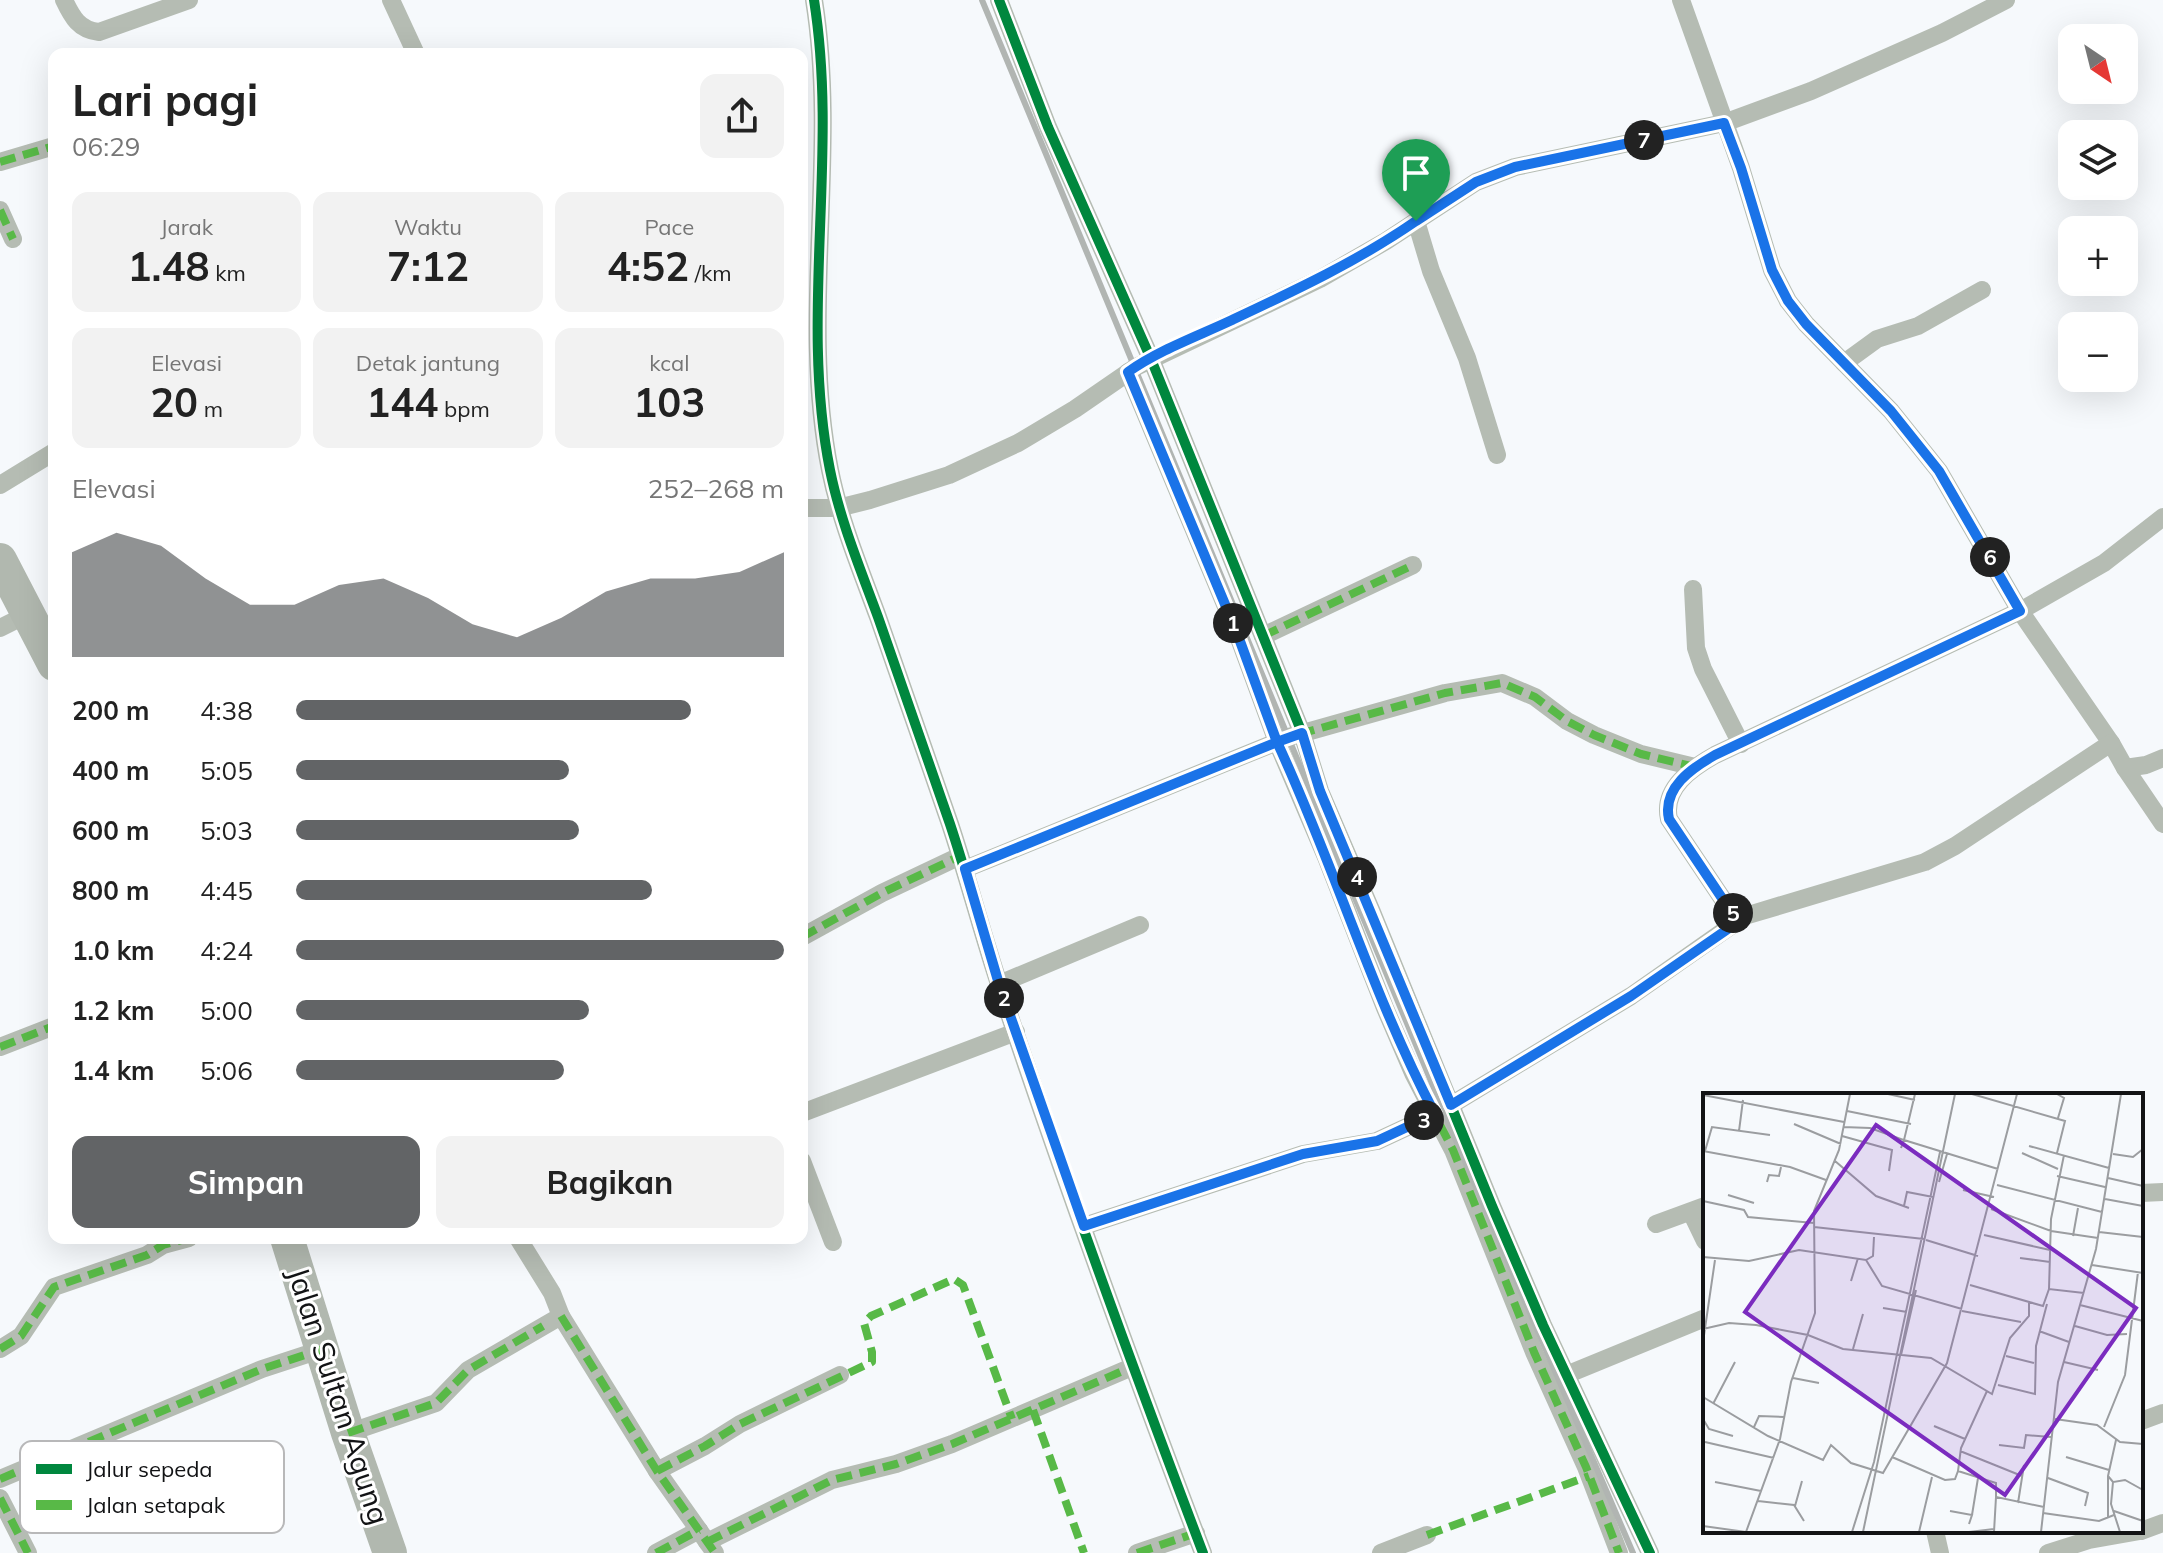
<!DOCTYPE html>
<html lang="id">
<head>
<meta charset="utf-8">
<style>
  :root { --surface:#fff; --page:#f2f2f2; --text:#222; --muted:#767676; --accent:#626466 }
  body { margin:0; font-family:Mulish,sans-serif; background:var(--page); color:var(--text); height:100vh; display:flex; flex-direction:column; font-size:30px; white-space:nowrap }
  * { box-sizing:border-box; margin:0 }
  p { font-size:26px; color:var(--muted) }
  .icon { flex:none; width:44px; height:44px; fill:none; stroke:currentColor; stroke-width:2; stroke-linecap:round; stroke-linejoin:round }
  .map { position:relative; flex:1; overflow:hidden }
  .drawer { position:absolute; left:48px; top:48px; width:760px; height:1196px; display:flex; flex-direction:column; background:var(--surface); border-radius:16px; box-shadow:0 8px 32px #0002 }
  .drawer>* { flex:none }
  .needle { width:52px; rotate:145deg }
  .buttons { position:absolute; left:2058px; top:24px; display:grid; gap:16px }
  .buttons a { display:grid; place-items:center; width:80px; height:80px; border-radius:16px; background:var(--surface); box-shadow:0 8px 32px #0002; font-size:40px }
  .pin { position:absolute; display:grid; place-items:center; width:68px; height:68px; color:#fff; margin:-82px -34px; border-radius:50% 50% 50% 0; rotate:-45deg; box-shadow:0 0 8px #0007 }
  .pin .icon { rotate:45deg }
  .km { position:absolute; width:40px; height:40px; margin:-20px; border-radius:50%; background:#222; color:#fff; font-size:22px; line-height:40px; text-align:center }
  .round { display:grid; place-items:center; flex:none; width:84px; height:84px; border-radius:16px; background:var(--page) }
  .head { display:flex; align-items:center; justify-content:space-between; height:136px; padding:0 24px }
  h1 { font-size:44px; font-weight:700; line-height:60px }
  .figures { display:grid; grid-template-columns:repeat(3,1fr); gap:12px; height:136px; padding:8px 24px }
  .figures div { display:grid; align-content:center; border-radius:16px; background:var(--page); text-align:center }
  .figures b { font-size:40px; font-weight:700 }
  .figures small { font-size:22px; font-weight:400 }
  .figures p { font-size:22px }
  .chart { height:224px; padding:16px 24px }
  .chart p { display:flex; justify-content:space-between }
  .chart svg { width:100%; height:144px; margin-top:8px; fill:var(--accent); opacity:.7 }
  .button { display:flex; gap:16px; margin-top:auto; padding:16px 24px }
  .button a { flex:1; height:92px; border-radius:16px; background:var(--accent); color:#fff; font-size:32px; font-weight:700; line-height:92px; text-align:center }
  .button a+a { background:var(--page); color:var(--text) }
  ul { padding:0 24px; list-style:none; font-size:26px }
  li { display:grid; grid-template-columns:128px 96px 1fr; align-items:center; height:60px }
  li i { height:20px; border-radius:10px; background:var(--accent) }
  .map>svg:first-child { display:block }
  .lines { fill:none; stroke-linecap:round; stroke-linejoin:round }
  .street { stroke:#b5bcb3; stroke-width:18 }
  .highway { stroke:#b1b8af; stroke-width:34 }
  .rail { stroke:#b1b5b2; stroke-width:6 }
  .quiet { stroke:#58b947; stroke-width:8; stroke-dasharray:16 8; stroke-linecap:butt }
  .cycleway-casing { stroke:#fff; stroke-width:15 }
  .cycleway { stroke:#00873e; stroke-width:10 }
  .route-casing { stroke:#fff; stroke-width:16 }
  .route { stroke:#1a73e8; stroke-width:10 }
  .labels { text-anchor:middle; stroke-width:6; stroke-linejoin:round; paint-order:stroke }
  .street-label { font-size:30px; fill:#121315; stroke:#fff }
  .inset-road { fill:none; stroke:#9b9da0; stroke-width:2 }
  .view { fill:#7b2cbf; fill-opacity:0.15; stroke:#7b2cbf; stroke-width:4 }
  .inset-edge { fill:none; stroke:#121315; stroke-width:4 }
  .key { fill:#fff; stroke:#b8b8b9; stroke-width:2 }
  .key-label { font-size:22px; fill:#121315 }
</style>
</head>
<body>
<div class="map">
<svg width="2163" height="1553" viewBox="0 0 2163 1553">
  <rect width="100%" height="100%" fill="#f6f9fc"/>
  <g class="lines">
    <g class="street">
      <path d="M64,0C72,17 79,30 99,32L189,0"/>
      <polyline points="391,0 416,54"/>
      <path d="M814,0C839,156 799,315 830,470C840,520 860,568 878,617C902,685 926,755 950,824C968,878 982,933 1000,987C1063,1177 1132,1366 1203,1553"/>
      <polyline points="999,0 1048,127 1151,359 1302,733 1320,791 1372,912 1492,1206 1543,1325 1650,1553"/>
      <polyline points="1681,0 1741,168 1772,270 1788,301 1806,324 1891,411 1939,471 2020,611 2111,743 2125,768 2163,824"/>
      <polyline points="0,162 54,146"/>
      <polyline points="0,210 13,239"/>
      <polyline points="1416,221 1431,271 1467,358 1497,455"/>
      <polyline points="1844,363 1877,339 1918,326 1982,290"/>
      <polyline points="1128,372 1237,633 1277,742 1326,857 1385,1008 1413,1073 1453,1150 1534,1352 1586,1467 1619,1553"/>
      <polyline points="0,485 54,452"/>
      <polyline points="802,508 838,508 870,500 949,475 1018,443 1075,409 1136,367 1320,279 1386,241 1476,182 1515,167 1724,123 1811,91 1942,33 2006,0"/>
      <polyline points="1693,589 1696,648 1703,669 1741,744"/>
      <polyline points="0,628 28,614"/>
      <polyline points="1263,636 1413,565"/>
      <polyline points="2125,768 2146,765 2163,758"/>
      <polyline points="965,869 1289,737 1445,693 1502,683 1535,697 1567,721 1594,735 1641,754 1695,767"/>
      <path d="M1738,922L1669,819C1662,788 1692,768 1715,755L2020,611L2104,563L2163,517"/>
      <polyline points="802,937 882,893 960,856"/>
      <polyline points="999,984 1140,925"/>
      <polyline points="0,1047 54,1026"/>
      <polyline points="1451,1105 1631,996 1745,916 1925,862 1955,846 2111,743"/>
      <polyline points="802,1113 1016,1032"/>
      <polyline points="802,1161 833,1242"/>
      <polyline points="2141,1193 2163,1192"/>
      <polyline points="1691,1212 1705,1241"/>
      <polyline points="1656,1224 1705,1206"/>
      <polyline points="1084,1226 1303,1154 1377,1141 1435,1114"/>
      <polyline points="561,1316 657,1471 715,1553"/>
      <polyline points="0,1349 21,1336 54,1287 147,1255 163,1245 189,1238"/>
      <polyline points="1566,1375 1705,1318"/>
      <polyline points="2141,1421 2163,1413"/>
      <polyline points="348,1433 436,1403 468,1370 561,1316 552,1293 518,1238"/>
      <polyline points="657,1471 705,1446 740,1424 840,1375"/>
      <polyline points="0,1479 262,1369 323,1349"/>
      <polyline points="0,1498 28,1553"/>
      <polyline points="1935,1531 1940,1553"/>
      <polyline points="2141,1531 2163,1523"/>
      <polyline points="707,1542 832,1480 896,1464 952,1444 1132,1367"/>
      <polyline points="656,1553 699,1530"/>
      <polyline points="1137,1553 1196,1533"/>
      <polyline points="1381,1553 1427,1535"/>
      <polyline points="2048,1553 2089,1540 2140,1531"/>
    </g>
    <g class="highway">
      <polyline points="0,560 54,664"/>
      <polyline points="287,1238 348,1433 390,1553"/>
    </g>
    <polyline class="rail" points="982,0 1443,1110 1633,1553"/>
    <g class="quiet">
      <polyline points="0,162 54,146"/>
      <polyline points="0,210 13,239"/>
      <polyline points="1128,372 1237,633 1277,742 1326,857 1385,1008 1413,1073 1453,1150 1534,1352 1586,1467 1619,1553"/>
      <polyline points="1263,636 1413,565"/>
      <polyline points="965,869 1289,737 1445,693 1502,683 1535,697 1567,721 1594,735 1641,754 1695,767"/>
      <polyline points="802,937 882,893 960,856"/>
      <polyline points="0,1047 54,1026"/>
      <polyline points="1084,1226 1303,1154 1377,1141 1435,1114"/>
      <polyline points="561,1316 657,1471 715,1553"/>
      <polyline points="0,1349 21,1336 54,1287 147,1255 163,1245 189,1238"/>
      <polyline points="1033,1410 1084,1553"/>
      <polyline points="348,1433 436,1403 468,1370 543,1326"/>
      <polyline points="657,1471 705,1446 740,1424 872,1362 872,1352 864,1323 871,1316 954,1279 963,1285 1012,1419"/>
      <polyline points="0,1479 262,1369 323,1349"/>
      <polyline points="0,1498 28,1553"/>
      <polyline points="1427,1535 1589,1476"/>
      <polyline points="707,1542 832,1480 896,1464 952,1444 1132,1367"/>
      <polyline points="656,1553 699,1530"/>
      <polyline points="1137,1553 1196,1533"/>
    </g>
    <g class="cycleway-casing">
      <g id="cycleway">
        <path d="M814,0C839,156 799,315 830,470C840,520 860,568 878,617C902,685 926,755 950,824C968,878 982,933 1000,987C1063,1177 1132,1366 1203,1553"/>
        <polyline points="999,0 1048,127 1151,359 1302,733 1320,791 1372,912 1492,1206 1543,1325 1650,1553"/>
      </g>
    </g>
    <use href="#cycleway" class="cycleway"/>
  </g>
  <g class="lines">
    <g class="route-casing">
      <path id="route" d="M1416,221C1358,261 1296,290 1232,320C1198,336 1159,350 1128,372L1237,633L1277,742L965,869L999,984L1084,1226L1303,1154L1377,1141L1435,1114C1372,995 1334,864 1277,742L1302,733L1320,791L1451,1105L1631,996L1738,922L1669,819C1662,788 1692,768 1715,755L2020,611L1939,471L1891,411L1806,324L1788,301L1772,270L1741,168L1724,123L1515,167L1476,182L1416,221"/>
    </g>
    <use href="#route" class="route"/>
  </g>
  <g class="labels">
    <g class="street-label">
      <text transform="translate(338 1396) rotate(72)" y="10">Jalan Sultan Agung</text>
    </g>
  </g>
  <g transform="translate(1703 1093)">
    <rect width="440" height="440" fill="#f6f9fc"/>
    <path class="inset-road" d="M185,1L212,7M212,1L201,47L295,76M269,1L362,28L354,60M354,1L361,5L355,25M0,2L141,29M144,18L208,31M91,31L138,51M140,34L167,35L201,47L198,55M36,38L40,7M139,43L189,57L186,78M326,53L406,75M0,58L87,74L123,87M2,58L9,34L67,42M319,60L355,76M410,61L430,64L440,56M132,68L173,103L206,115M354,83L402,94M405,85L440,93M64,89L66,82L76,83L78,74M236,89L244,61M294,92L399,119M260,97L291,104M25,102L51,110M402,106L440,113M0,108L41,117L45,124L111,130M201,113L204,99L230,104M288,116L348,138L395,145M111,134L221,146M396,139L440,144M281,142L347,157M370,143L375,115M223,147L275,163M0,164L46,168L96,157L163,167L170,163L171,144M317,165L347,169M163,167L179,193L259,216M389,172L440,180M148,188L155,165M267,192L340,213L346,196L381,200M346,196L348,126L361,62M377,212L440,228M180,215L204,219M259,218L318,229M372,233L404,242L424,241M0,236L26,230L53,232L105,242L140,256L228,265L289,301L307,245L326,223V208M336,238L366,249M0,249L12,167M150,256L160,221M198,262L213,197M303,263L331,270M361,269L395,277M90,285L116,290M295,292L332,301L333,253L344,211M440,296V322M284,298L258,355L255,378L293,390V404L341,414M0,304L65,343L120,367L128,352L148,370L180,380L244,270L314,1M10,311L32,269M0,326L6,336L30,343M352,326L394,332L417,349L440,351M231,333L262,346M51,334L56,323L81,324M401,334L422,282L435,179M2,349L71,365M296,352L321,355L323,342L348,344M257,358L319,383M189,364L242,387L252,386L255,378M363,364L406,377M405,383V425M345,385L385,400L382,413M12,389L58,398M410,389L405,383L413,347M55,408L91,412L101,428M315,410L321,372M92,413L99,388M247,418L269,422L266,431M411,418L440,428M340,420L396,428L411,422M269,422L275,385M0,433L43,439M43,439L77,346L88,289L112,220L111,118L136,57L147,1M149,439L171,369L237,59M160,439L252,1M216,439L229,384M266,439L291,436M291,439L293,404M338,439L355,289L393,156L418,1M417,439L408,411L410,389L422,387L440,397"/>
    <path class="view" d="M173,32L433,215L302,402L42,219Z"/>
    <rect width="440" height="440" class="inset-edge"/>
  </g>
  <rect x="20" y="1441" width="264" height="92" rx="12" class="key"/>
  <rect x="36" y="1464" width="36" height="10" fill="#00873e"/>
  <rect x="36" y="1500" width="36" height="10" fill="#58b947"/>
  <g class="key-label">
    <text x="86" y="1477">Jalur sepeda</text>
    <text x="86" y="1513">Jalan setapak</text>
  </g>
</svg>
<div class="buttons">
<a><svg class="needle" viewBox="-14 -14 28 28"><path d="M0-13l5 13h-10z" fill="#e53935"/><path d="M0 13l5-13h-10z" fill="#767676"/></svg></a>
<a><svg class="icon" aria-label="layers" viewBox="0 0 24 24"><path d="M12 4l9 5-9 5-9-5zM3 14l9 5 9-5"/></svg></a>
<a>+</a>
<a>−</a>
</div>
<div class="pin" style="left:1416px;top:221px;background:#1e9e55"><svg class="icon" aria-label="arrive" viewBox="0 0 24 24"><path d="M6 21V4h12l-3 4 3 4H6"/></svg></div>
<b class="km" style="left:1233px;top:623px">1</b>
<b class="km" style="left:1004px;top:998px">2</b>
<b class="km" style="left:1424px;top:1120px">3</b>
<b class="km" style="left:1357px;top:877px">4</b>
<b class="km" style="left:1733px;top:913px">5</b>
<b class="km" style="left:1990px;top:557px">6</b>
<b class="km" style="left:1644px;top:140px">7</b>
<section class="drawer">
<div class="head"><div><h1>Lari pagi</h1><p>06:29</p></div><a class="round"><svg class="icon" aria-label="share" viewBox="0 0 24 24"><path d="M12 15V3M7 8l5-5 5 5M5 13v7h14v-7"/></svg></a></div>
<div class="figures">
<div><p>Jarak</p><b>1.48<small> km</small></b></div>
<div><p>Waktu</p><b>7:12</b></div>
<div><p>Pace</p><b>4:52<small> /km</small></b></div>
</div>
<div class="figures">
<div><p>Elevasi</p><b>20<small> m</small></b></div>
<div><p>Detak jantung</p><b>144<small> bpm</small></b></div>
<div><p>kcal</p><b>103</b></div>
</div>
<div class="chart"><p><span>Elevasi</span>252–268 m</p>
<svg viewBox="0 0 160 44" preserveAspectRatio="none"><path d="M0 44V12L10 6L20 10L30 20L40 28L50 28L60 22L70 20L80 26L90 34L100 38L110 32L120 24L130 20L140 20L150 18L160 12V44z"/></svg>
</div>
<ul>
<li><b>200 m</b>4:38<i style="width:81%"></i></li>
<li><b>400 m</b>5:05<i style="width:56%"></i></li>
<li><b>600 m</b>5:03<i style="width:58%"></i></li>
<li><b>800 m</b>4:45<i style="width:73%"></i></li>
<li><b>1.0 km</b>4:24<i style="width:100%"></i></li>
<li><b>1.2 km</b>5:00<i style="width:60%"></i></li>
<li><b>1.4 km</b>5:06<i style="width:55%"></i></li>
</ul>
<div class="button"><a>Simpan</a><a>Bagikan</a></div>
</section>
</div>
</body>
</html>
